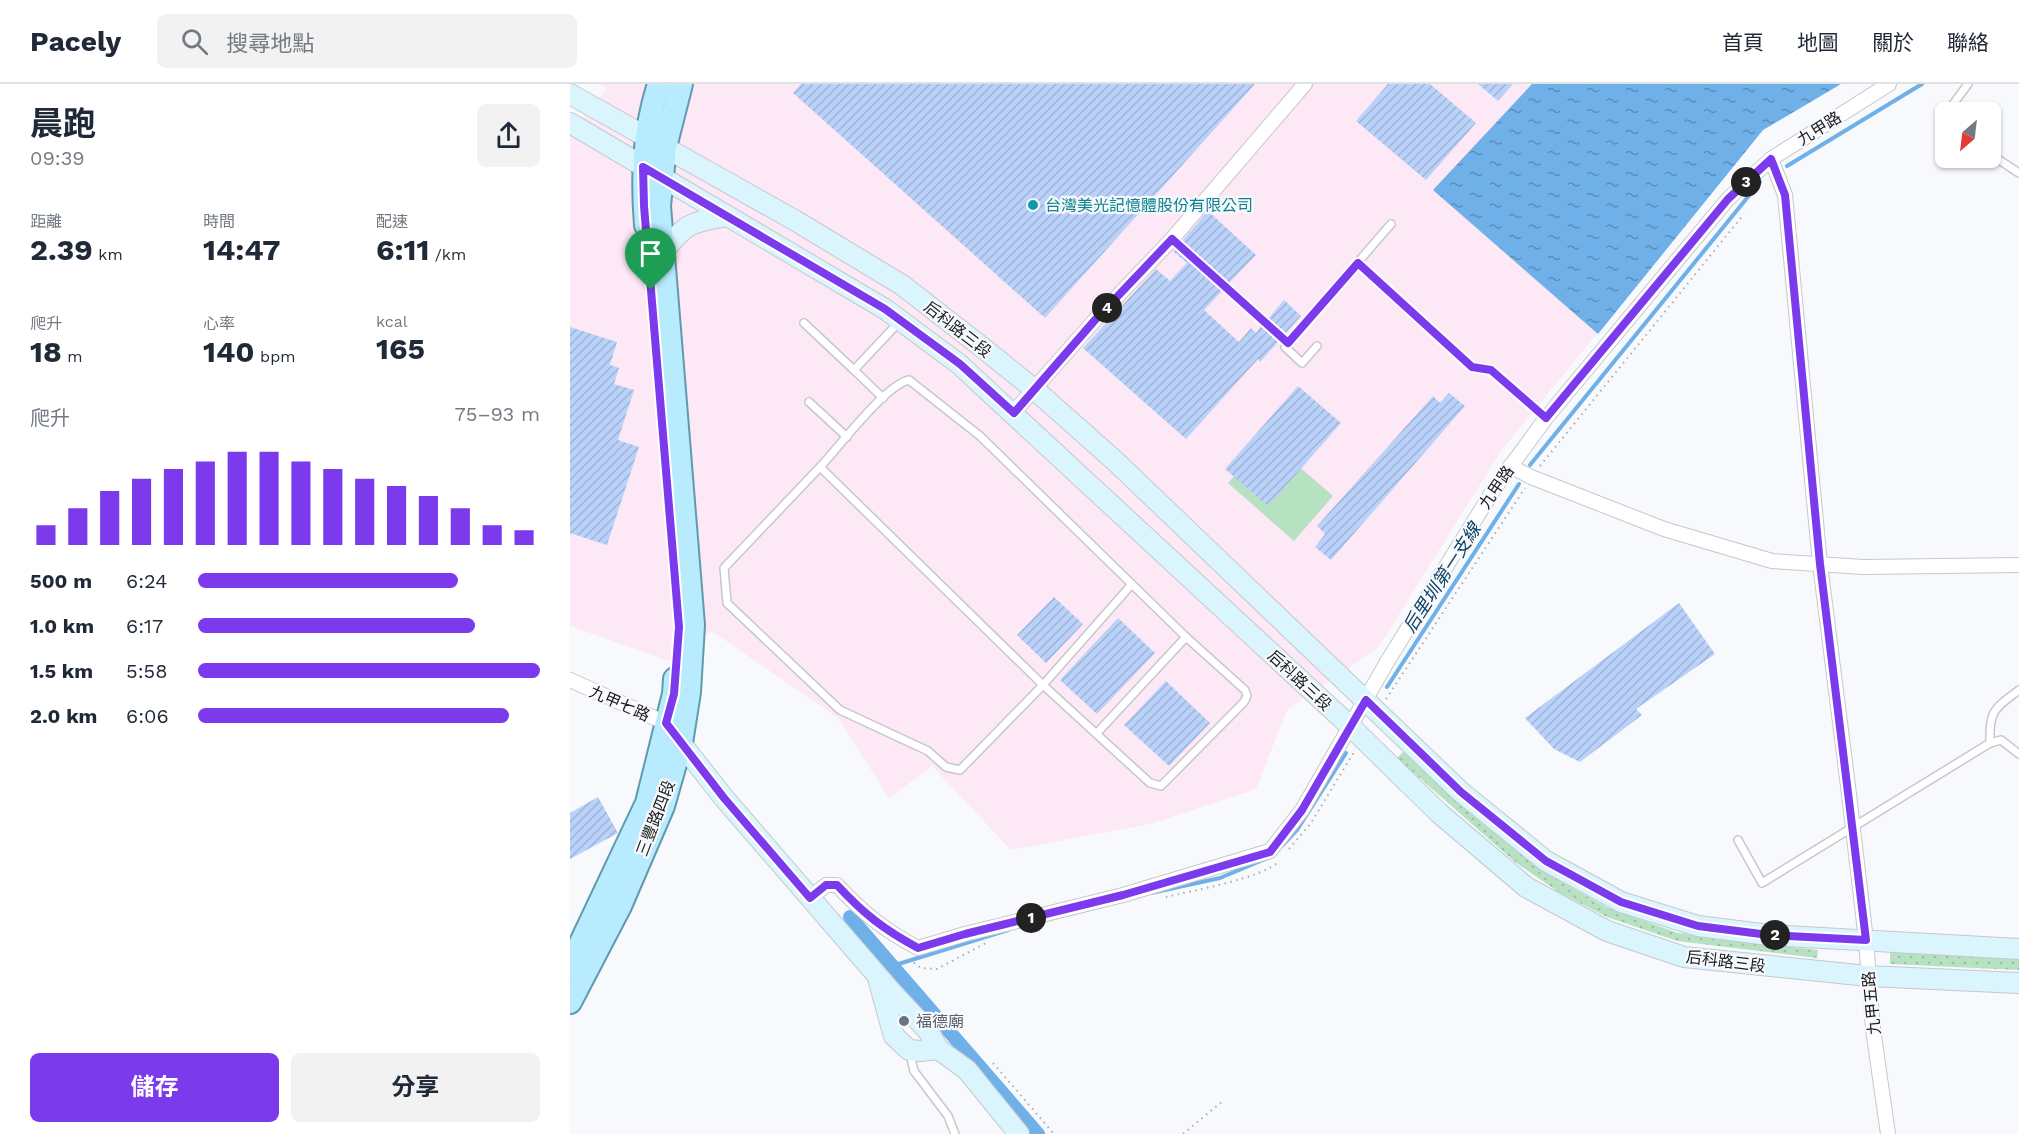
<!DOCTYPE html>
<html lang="zh-TW">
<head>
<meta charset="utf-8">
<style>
  :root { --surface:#fff; --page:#f2f2f3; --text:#1f2937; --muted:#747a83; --line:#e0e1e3; --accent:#7c3aed }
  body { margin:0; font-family:"Work Sans","Noto Sans TC",sans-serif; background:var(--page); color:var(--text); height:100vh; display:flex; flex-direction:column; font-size:22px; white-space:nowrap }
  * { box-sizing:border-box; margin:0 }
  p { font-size:20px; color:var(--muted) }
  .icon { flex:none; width:33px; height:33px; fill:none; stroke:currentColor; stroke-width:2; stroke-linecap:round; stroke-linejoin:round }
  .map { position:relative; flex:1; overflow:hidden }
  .drawer { display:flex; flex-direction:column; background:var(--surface); width:570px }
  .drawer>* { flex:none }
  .needle { width:39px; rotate:208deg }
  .buttons { position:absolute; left:1365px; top:18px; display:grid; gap:12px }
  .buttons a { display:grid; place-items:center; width:66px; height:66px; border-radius:9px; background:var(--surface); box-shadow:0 2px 4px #0004; font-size:30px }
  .pin { position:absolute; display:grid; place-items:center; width:51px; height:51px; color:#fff; margin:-62px -26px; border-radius:50% 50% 50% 0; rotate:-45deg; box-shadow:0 0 6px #0007 }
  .pin .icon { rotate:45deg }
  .km { position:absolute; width:30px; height:30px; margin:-15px; border-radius:50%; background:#222; color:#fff; font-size:16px; line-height:30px; text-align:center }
  .round { display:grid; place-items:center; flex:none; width:63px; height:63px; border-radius:9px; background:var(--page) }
  .overview { display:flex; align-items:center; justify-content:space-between; height:102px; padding:0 30px }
  h1 { font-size:33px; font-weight:700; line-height:45px }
  .figures { display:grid; grid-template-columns:repeat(3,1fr); gap:9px; height:102px; padding:6px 30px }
  .figures div { display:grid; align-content:center }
  .figures b { font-size:30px; font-weight:700 }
  .figures small { font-size:16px; font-weight:400 }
  .figures p { font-size:16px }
  .chart { height:168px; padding:12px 30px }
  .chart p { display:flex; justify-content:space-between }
  .chart svg { width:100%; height:108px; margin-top:6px; stroke:var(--accent); stroke-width:6 }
  .action { display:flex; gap:12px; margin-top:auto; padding:12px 30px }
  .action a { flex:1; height:69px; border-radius:9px; background:var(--accent); color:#fff; font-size:24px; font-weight:700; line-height:69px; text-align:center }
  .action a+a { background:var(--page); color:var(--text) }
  ul { padding:0 30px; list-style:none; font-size:20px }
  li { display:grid; grid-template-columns:96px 72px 1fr; align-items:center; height:45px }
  li i { height:15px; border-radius:8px; background:var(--accent) }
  header { display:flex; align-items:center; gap:36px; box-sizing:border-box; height:84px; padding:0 30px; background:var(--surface); border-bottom:2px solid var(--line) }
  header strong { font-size:28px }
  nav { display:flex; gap:33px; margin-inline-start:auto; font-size:21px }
  .search { width:420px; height:54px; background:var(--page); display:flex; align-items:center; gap:15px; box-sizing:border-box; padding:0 21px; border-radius:9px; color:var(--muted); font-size:22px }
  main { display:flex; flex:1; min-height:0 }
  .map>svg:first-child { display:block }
  .industrial { fill:#fde8f6 }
  .grass { fill:url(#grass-dots) }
  .park { fill:#b6e2c2 }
  .water { fill:url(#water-ripples) }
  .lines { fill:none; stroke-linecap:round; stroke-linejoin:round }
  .stream { stroke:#6eb0e7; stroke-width:4 }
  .canal { stroke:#6eb0e7; stroke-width:14 }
  .building { fill:url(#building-hatch) }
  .lane-casing { stroke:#c6c8cc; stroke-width:10 }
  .street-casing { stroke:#c6c8cc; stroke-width:16 }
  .secondary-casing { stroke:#c6c8cc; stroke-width:22 }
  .primary-casing { stroke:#619aad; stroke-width:26 }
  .path { stroke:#acadb0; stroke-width:2; stroke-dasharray:1.5 4.5; stroke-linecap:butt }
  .lane { stroke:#fff; stroke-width:7 }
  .street { stroke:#fff; stroke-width:14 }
  .secondary { stroke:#dbf5fe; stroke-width:20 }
  .primary { stroke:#b7ebfd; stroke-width:22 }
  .route-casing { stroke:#fff; stroke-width:12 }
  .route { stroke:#7c3aed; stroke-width:8 }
  .culture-dot { fill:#0f9aa8; stroke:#f7f9fd; stroke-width:2 }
  .worship-dot { fill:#6b7280; stroke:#f7f9fd; stroke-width:2 }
  .labels { text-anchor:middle; stroke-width:4.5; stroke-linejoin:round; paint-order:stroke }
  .street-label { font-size:16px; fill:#1a1b1c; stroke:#f7f9fd }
  .culture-label { font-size:16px; fill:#0d838f; stroke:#f7f9fd; text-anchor:start }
  .worship-label { font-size:16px; fill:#5b616d; stroke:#f7f9fd; text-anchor:start }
  .water-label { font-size:18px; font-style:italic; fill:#0e4164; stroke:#f7f9fd }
</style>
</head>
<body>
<header>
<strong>Pacely</strong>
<div class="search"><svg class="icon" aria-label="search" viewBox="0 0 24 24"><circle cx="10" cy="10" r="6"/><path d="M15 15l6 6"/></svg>搜尋地點</div>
<nav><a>首頁</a><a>地圖</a><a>關於</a><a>聯絡</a></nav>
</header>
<main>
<section class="drawer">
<div class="overview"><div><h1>晨跑</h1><p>09:39</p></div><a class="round"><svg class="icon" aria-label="share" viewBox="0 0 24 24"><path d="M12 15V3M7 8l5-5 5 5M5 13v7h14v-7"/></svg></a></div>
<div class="figures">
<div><p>距離</p><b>2.39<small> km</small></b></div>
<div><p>時間</p><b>14:47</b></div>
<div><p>配速</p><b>6:11<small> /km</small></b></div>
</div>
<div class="figures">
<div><p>爬升</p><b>18<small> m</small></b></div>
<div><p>心率</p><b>140<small> bpm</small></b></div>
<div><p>kcal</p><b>165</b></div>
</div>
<div class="chart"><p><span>爬升</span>75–93 m</p>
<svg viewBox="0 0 160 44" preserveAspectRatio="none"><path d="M5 44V36M15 44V29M25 44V22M35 44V17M45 44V13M55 44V10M65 44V6M75 44V6M85 44V10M95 44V13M105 44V17M115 44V20M125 44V24M135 44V29M145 44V36M155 44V38"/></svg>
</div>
<ul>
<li><b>500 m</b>6:24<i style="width:76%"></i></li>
<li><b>1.0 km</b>6:17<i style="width:81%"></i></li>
<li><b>1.5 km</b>5:58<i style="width:100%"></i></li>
<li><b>2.0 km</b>6:06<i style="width:91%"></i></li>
</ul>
<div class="action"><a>儲存</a><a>分享</a></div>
</section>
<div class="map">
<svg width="1449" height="1050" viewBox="0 0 1449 1050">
  <defs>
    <pattern id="grass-dots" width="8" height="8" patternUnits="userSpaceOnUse" patternTransform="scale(1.5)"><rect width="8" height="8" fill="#b6e2c2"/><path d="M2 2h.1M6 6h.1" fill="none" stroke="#9cc1a6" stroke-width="1.8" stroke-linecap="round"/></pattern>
    <pattern id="water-ripples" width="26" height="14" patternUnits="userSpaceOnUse" patternTransform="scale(1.5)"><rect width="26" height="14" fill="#6eb0e7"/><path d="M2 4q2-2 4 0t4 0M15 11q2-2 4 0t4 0" fill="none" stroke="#5a8eba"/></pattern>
    <pattern id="building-hatch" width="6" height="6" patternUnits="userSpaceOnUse" patternTransform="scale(1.5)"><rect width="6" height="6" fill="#bad1fa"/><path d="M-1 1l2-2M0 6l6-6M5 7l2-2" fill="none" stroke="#9fb3d6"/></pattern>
  </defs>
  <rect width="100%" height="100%" fill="#f7f9fd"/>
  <polygon class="industrial" points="30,0 1271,0 1193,46 931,367 808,564 717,626 686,705 580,740 441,766 362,682 319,714 268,634 142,547 99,577 0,542 0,50 37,5"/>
  <g class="grass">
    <polygon points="836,665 948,766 993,799 1038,824 1108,849 1248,866 1247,874 1107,857 1037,833 990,809 945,778 827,674"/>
    <polygon points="1320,866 1449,873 1449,886 1320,880"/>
  </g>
  <polygon class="park" points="697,355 763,412 724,457 658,399"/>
  <polygon class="water" points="962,0 1271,0 1193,46 1028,250 863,106"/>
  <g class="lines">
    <g class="stream">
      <polyline points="1217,82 1352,0"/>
      <polyline points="960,381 1190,98"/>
      <polyline points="817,603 949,400"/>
      <polyline points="712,762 727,746 776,669"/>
      <polyline points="581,809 650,794 702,772"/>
      <polyline points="322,882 438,846"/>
    </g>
    <polyline class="canal" points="280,833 468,1050"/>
  </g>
  <g class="building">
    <polygon points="231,0 685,0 475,234 223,9"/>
    <polygon points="818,0 860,0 906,39 856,96 786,37"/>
    <polygon points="908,0 943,0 928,17"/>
    <polygon points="638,127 686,171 659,199 612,157"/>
    <polygon points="605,165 652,207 634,226 669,258 681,244 686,249 691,242 708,258 690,278 688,275 616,355 513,264 586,185 600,197 617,179 603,167"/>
    <polygon points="714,216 731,232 716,249 699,234"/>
    <polygon points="0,243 47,258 40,281 49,284 44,300 64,306 48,356 69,363 37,461 0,449"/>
    <polygon points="728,302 771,339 698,422 655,385"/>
    <polygon points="879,309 895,322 761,476 745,463 755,450 747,442 863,312 870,319"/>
    <polygon points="484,513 513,540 476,579 447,551"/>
    <polygon points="1109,519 1145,570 1066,625 1072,631 1010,678 984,665 955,634"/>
    <polygon points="548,534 585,569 527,630 490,596"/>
    <polygon points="596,597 640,639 599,682 554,641"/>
    <polygon points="28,713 48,749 0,775 0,729"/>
  </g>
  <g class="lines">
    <g class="lane-casing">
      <g id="lane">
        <polyline points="1381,28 1381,23 1398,0"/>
        <polyline points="1420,70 1449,89"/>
        <polyline points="602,155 718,259 821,140"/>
        <polyline points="788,179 902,283 921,286 976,334"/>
        <polyline points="234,239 284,286 329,238"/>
        <polyline points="718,259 715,263 732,279 747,262"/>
        <polyline points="284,286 313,314"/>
        <polyline points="239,318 277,353"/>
        <path d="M250,383L473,601L580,699L591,702L674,618L677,612L675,606L616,553L410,352L339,296C315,301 269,363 250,383C218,417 186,450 154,484L157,519L270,626L358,667L376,683L390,686L473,601L562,500"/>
        <polyline points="527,649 616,553"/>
        <path d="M1420,659C1419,626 1424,625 1449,606"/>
        <polyline points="1168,756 1192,799 1420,659 1431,656 1449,670"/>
        <polyline points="340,970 344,987 378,1032 385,1050"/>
      </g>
    </g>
    <g class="street-casing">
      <g id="street">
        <polyline points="1201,75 1215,111 1250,480 1278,702 1296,856 1303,945 1318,1050"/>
        <polyline points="443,329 525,236 602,155 735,0"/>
        <polyline points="940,382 961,393 1094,445 1202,477 1293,483 1449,481"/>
        <polyline points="0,596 96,639"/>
        <path d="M240,814L256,801H267C293,829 314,846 348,864L395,850L553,811L700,767L732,726L817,578L924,405L976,334L1158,115L1201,75L1319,0"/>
      </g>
    </g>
    <g class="secondary-casing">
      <g id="secondary">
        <polyline points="0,10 226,137 332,201 408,260 464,305 544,376 891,708 976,777 1051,818 1128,842 1199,851 1449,865"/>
        <polyline points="0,39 315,225 389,280 781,643 869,729 956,803 1037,847 1114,873 1298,892 1449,899"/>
        <path d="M93,168C117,138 120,139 156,132"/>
        <polyline points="103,649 154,714 318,904 359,948 368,965 397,986 449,1050"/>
        <polyline points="309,898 324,952 339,966 351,967 368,965"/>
      </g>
    </g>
    <g class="primary-casing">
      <g id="primary">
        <path d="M76,141C72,92 74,47 89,0"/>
        <polyline points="0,882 77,719 104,610 105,595"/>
        <polyline points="0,918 50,822 93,722 111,659 119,608 123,541 89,122 95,63 111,0"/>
      </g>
    </g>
    <g class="path">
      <polyline points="970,382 1174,130"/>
      <polyline points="816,615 955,404"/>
      <polyline points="719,765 741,739 784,668"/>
      <path d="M596,813C620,807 694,794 709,777"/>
      <polyline points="339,875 351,884 367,885 416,859"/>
      <polyline points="423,979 484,1050"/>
      <polyline points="613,1050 654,1016"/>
    </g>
    <use href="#lane" class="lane"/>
    <use href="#street" class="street"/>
    <use href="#secondary" class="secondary"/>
    <use href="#primary" class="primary"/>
  </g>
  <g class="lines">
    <g class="route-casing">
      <path id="route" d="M1201,75L1215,111L1250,480L1296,856L1199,851L1128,842L1051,818L976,777L891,708L796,616L732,726L700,768L553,811L395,850L348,864C313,845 294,830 267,801H256L240,814L154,714L96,639L104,610L109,543L74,122L73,83L315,225L390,280L444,329L525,236L602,155L718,259L788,179L902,283L921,286L976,334L1158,115Z"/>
    </g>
    <use href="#route" class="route"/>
  </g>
  <circle class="culture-dot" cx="463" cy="121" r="6"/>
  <circle class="worship-dot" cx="334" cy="937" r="6"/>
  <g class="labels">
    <g class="street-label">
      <text transform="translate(1249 44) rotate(-32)" y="6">九甲路</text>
      <text transform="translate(388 245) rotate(38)" y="6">后科路三段</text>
      <text transform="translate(926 403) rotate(-56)" y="6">九甲路</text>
      <text transform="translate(730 596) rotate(43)" y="6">后科路三段</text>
      <text transform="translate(50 619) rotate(24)" y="6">九甲七路</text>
      <text transform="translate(85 734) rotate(-69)" y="6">三豐路四段</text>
      <text transform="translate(1156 877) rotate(7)" y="6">后科路三段</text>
      <text transform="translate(1301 919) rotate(-96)" y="6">九甲五路</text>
    </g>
    <g class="culture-label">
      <text x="475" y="127">台灣美光記憶體股份有限公司</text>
    </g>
    <g class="worship-label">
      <text x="346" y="943">福德廟</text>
    </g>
    <g class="water-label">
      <text transform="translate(872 494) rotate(-57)" y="6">后里圳第一支線</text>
    </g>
  </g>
</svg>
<div class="buttons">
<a><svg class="needle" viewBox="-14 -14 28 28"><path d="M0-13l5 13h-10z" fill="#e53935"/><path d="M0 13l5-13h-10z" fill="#747a83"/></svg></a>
</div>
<div class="pin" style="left:81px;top:206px;background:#1e9e55"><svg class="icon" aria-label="arrive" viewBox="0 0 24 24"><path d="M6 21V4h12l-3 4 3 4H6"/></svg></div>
<b class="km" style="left:461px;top:834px">1</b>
<b class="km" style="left:1205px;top:851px">2</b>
<b class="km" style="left:1176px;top:98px">3</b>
<b class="km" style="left:537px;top:224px">4</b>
</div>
</main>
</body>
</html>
